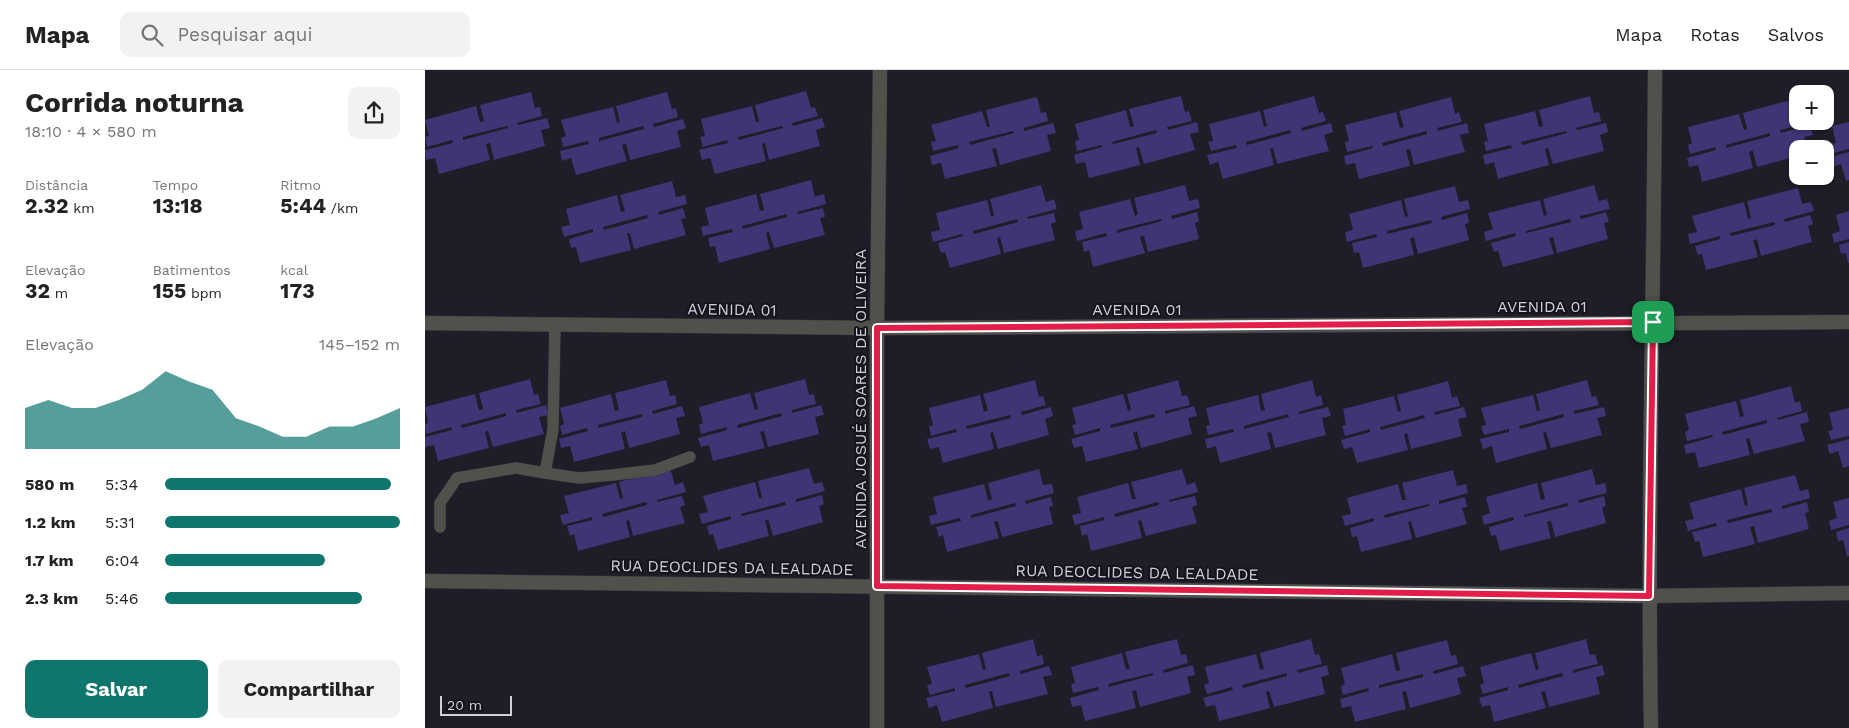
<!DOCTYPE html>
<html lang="pt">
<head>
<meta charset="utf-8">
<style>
  :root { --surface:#fff; --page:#f2f2f2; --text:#222; --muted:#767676; --line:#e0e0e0; --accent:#0f766e }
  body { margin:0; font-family:"Work Sans",sans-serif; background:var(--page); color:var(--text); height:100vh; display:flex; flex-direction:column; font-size:19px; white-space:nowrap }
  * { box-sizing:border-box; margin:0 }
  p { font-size:16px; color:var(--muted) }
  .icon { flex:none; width:28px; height:28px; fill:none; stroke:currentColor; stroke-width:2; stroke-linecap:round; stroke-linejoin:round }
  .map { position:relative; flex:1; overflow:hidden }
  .drawer { display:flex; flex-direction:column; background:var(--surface); width:425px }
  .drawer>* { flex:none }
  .fabs { position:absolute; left:1364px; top:15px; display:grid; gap:10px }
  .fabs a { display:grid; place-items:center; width:45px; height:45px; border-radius:10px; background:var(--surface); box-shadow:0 1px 4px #0004; font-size:25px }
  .scale { position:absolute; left:15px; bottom:12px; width:72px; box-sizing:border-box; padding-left:5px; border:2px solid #d0d0d8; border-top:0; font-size:14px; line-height:18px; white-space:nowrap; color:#d0d0d8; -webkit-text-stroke:4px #15141e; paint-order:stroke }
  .pin { position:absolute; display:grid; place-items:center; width:42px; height:42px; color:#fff; margin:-21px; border-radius:10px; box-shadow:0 2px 8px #0006 }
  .round { display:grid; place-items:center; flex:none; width:52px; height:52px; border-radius:10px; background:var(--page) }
  .overview { display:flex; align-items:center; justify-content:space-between; height:85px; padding:0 25px }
  h1 { font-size:28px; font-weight:700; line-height:38px }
  .figures { display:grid; grid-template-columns:repeat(3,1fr); gap:8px; height:85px; padding:5px 25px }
  .figures div { display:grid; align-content:center }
  .figures b { font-size:21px; font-weight:700 }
  .figures small { font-size:14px; font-weight:400 }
  .figures p { font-size:14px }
  .chart { height:140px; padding:10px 25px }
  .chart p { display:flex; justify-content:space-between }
  .chart svg { width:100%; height:90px; margin-top:5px; fill:var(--accent); opacity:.7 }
  .action { display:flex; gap:10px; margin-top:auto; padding:10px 25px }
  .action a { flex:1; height:58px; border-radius:10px; background:var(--accent); color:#fff; font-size:20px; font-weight:700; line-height:58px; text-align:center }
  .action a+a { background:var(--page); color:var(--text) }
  ul { padding:0 25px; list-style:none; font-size:16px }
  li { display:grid; grid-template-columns:80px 60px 1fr; align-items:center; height:38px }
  li i { height:12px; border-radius:6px; background:var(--accent) }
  header { display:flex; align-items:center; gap:30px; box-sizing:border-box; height:70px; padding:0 25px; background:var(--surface); border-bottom:1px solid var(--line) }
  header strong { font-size:24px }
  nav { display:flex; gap:28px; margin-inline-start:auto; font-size:18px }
  .search { width:350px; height:45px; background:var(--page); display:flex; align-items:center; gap:12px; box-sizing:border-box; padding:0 18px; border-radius:10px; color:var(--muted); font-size:19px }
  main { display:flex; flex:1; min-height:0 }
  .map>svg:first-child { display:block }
  .building { fill:#403475; fill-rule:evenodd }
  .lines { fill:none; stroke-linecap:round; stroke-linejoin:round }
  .service-casing { stroke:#3a3a44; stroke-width:12 }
  .minor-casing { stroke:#3a3a44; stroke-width:15 }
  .service { stroke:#50514b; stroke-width:11 }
  .minor { stroke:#50514b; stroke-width:14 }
  .route-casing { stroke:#fff; stroke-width:10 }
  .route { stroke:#e11d48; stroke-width:6 }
  .labels { text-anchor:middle; stroke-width:4; stroke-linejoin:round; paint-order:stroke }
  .street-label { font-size:16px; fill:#d0d0d8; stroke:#15141e }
</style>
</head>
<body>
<header>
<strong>Mapa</strong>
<div class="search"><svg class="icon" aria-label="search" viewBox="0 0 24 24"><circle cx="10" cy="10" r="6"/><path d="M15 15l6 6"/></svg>Pesquisar aqui</div>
<nav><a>Mapa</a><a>Rotas</a><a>Salvos</a></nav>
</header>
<main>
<section class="drawer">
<div class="overview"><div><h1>Corrida noturna</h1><p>18:10 · 4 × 580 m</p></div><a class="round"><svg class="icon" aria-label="share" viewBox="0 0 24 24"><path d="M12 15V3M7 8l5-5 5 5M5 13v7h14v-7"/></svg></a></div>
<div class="figures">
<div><p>Distância</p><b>2.32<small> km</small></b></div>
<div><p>Tempo</p><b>13:18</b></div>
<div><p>Ritmo</p><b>5:44<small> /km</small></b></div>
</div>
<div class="figures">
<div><p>Elevação</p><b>32<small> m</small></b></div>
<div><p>Batimentos</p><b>155<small> bpm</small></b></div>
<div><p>kcal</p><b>173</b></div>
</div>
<div class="chart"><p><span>Elevação</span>145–152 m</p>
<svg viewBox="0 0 160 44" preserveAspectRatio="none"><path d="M0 44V24L10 20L20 24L30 24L40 20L50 15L60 6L70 11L80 15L90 29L100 33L110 38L120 38L130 33L140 33L150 29L160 24V44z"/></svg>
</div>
<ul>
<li><b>580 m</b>5:34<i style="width:96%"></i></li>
<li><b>1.2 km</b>5:31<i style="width:100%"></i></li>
<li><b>1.7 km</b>6:04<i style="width:68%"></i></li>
<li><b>2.3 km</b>5:46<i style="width:84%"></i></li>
</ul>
<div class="action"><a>Salvar</a><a>Compartilhar</a></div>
</section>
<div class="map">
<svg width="1424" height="658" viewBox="0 0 1424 658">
  <rect width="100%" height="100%" fill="#1e1d28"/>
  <g class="building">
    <path d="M381,21L386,38L390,37L393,46L367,53L368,56L397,48L400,57L391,60L395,76L344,90L340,73L337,74L341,91L290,104L285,88L277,90L274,80L303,73L302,70L278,77L275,67L280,66L276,49L327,36L331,52H333L334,51L330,35ZM357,56L358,58L314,70L313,67Z"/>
    <path d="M106,22L110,38L115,37L117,46L92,53L93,55L122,48L125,58L116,60L120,76L69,90L65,73L61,74L65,90L14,104L10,88L1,90L0,80L28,73L27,70L2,77L0,67L4,66L0,50L51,36L55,52L59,51L55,35ZM82,56L83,58L38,70V67Z"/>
    <path d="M242,22L247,39L251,38L253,47L228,54L229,57L258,49L261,58L252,61L256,77L205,90L201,74H199L197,75L202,91L151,105L146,88L137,91L135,81L164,74L163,71L138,77L136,68L141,66L136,50L188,37L192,53L195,52L191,36ZM218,56L219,59L174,71V68Z"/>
    <path d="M756,26L760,42L764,41L767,51L742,57L743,60L772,52L774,62L765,64L770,80L719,94L714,77L711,78L715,95L664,108L660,92L651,94L649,85L677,77V75L652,81L650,71L654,70L650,54L701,40L705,57L709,56L704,39ZM731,60L732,63L688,74L687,72Z"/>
    <path d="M889,26L894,43L898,42L901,51L876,58L877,61L906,53L908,62L899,65L904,81L852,94L848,78L845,79L849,95L798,109L793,92L785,95L782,85L812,78L811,75L786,81L783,72L788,71L784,54L835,41L839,57L842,56L838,40ZM865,60L866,63L822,75L821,72Z"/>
    <path d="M1165,26L1169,43L1174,42L1176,51L1151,58L1152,60L1181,53L1183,62L1175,65L1179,81L1128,94L1123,78H1122L1120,79L1124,95L1073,109L1069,92L1060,95L1058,85L1087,78L1086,75L1061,81L1059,72L1063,71L1059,54L1110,41L1114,57L1118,56L1114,40ZM1141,61L1142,63L1097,75L1096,72Z"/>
    <path d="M612,27L616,43L621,42L623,51L599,58V61L628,53L631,63L622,65L626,81L575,95L571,78L567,79L572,96L520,109L516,93L507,95L505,86L534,78L533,75L508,81L506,72L511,71L506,55L557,41L562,57H565L561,40ZM588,61L589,63L545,75L544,72Z"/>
    <path d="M1026,27L1030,44L1034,42L1037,52L1012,58L1013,61L1042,53L1044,63L1035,65L1040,82L989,95L985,79L981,80L985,96L934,109L930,93L921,95L919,86L948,78L947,76L922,82L920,72L924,71L920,55L971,42L975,58L979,57L974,41ZM1002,61V64L958,76L957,73Z"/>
    <path d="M1369,29L1372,51H1379L1380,54L1355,60L1356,63L1385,55L1388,65L1379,67L1382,79H1372V86L1332,97L1328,81H1326L1324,82L1328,98L1277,112L1273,95L1264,97L1262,88L1291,80L1290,77L1265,84L1263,75L1267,73L1263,57L1314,44L1319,60L1322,59L1318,43ZM1345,63V66L1301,78V75Z"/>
    <polygon points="1424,52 1424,79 1409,83 1406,74 1411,73 1407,56"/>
    <polygon points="1424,82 1424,110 1421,111 1416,94 1407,97 1405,87"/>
    <path d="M386,110L390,127L399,124L401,134L372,142L373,144L398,138L400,147L395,148L400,165L349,178L344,162H343L341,163L345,179L294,193L290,176L285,177L283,168L308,162L307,159L278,166L276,157L284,155L280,138L331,124L335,141L339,140L335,124ZM362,144V147L318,159L317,156Z"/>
    <path d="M247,111L251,127L260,125L262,134L233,142L234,145L258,138L261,148L256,149L261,165L209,179L205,163H202L206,180L155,193L151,177L146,178L144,169L168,162V159L139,167L136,157L145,155L141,139L192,125L196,142L200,141L195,125ZM222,145L223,148L179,160L178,157Z"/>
    <path d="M616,115L621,132L629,129L632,139L602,147L603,149L629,143L631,152L626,154L630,170L579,183L575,167L572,168L576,184L525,198L520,182L516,183L513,173L538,166L537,164L508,172L506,162L515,160L511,143L562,130L566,146H568L569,145L565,129ZM592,149L593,152L549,164L548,161Z"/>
    <path d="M760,115L764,131L773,129L775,138L746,146L747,149L772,142L774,151L770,153L774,169L723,182L719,166H717L715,167L720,183L668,197L664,180L659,182L657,172L682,166L681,163L652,171L650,161L658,159L654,142L705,129L710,146L713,144L709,128ZM736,149L737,151L692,163V160Z"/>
    <path d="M1169,115L1174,131L1182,129L1185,139L1155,146L1156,149L1181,142L1184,152L1179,153L1183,169L1132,183L1128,167L1124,168L1129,184L1078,197L1073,181L1069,182L1066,173L1091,166L1090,163L1061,171L1059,162L1068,159L1063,143L1115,130L1119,146L1121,145H1122L1118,129ZM1145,149L1146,152L1101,163V161Z"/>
    <path d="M1030,116L1034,132L1043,130L1045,139L1016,147L1017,150L1042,143L1044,153L1040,154L1044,170L993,184L989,167L987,168H985L989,185L938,198L934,182L929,183L927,173L952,167L951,164L922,172L920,162L928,160L924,144L976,130L980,147L983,146L979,129ZM1006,150L1007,153L962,164V161Z"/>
    <path d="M1373,118L1377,134L1386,132L1389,141L1359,149L1360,152L1385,145L1388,154L1383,156L1387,172L1336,186L1332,169L1330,170H1328L1333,187L1281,200L1277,184L1273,185L1270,176L1295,169V166L1265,174L1263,164L1272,162L1267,146L1319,132L1323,149L1326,148L1322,131ZM1349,152L1350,155L1306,166L1305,163Z"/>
    <polygon points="1424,141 1424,169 1409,173 1407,164 1415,161 1411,145"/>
    <polygon points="1424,172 1424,193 1423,193 1421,183 1416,184 1414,175"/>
    <path d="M105,309L109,325L113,324L116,334L91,340L92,343L121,335L123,345L114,347L119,364L68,377L63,361H62L60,362L64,378L13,391L9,375L0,377V367L27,360L26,357L1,364L0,354L3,353L0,337L50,324L54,340L58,339L54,323ZM81,343V346L37,358L36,355Z"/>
    <path d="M380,309L384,325L389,324L391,334L367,340V343L396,335L399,345L390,347L394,364L343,377L339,361L335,362L340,378L288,391L284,375L276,377L273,368L302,360V357L276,364L274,355L278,353L274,337L325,323L330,340L333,339L329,323ZM356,343L357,346L313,358L312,355Z"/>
    <path d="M241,310L245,326L250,325L252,334L227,341L228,344L257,336L260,346L251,348L255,364L204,378L200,361L198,362H196L200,379L149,392L145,376L136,378L134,369L163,361L162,358L137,365L135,356L139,354L135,338L186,324L190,341L194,340L190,323ZM217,344V347L173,358V355Z"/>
    <path d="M610,310L614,327L618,326L621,335L596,342L597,345L626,337L628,346L620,349L624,365L573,379L568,362L565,363L569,379L518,393L514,377L505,379L502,369L532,362L531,359L506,366L504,356L508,355L504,338L555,325L559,342L563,340L558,324ZM585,345L586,348L542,359L541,356Z"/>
    <path d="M753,310L757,326L762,325L765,335L740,341V344L769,336L772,346L763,348L767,364L716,378L712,361L708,363L713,379L661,392L657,376L649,378L646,369L675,361V358L650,365L647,355L651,354L647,338L698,324L703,341L706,340L702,324ZM729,344L730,347L686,358L685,355Z"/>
    <path d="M887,310L891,327L896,325L898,335L873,342L874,344L903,337L906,346L897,348L901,365L850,378L846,362L842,363L846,379L795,393L791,376L782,379L780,369L809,362L808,359L783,365L781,356L785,355L781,338L833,325L836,341L840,340L836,324ZM863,344L864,347L819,359V356Z"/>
    <path d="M1162,310L1167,327L1171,326L1174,335L1149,341V344L1179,337L1181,346L1172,348L1177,365L1126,378L1121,362L1118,363L1122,379L1071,393L1067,376L1058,379L1055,369L1084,362V359L1059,365L1056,356L1061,355L1056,338L1108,325L1112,341H1114L1115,340L1111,324ZM1138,344L1139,347L1095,359L1094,356Z"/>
    <path d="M1023,311L1027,328L1032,326L1035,336L1009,342L1010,345L1039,337L1042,347L1033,349L1037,366L986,379L982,363L979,364L983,380L932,393L927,377L919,379L916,370L945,362V359L920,366L917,356L921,355L918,339L969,326L973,342L976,341L972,325ZM999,345L1000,348L956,360L955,357Z"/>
    <path d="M1366,316L1370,333L1375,331L1377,341L1352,348L1353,350L1382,342L1384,352L1375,354L1380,371L1329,384L1324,368L1321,369L1325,385L1274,398L1270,382L1261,384L1259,375L1288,367L1287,365L1262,371L1260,362L1264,360L1260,344L1311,331L1315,347L1319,346L1315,330ZM1342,350V353L1298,365L1297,362Z"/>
    <polygon points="1424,338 1424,366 1406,370 1403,361 1408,360 1404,343"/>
    <polygon points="1424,369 1424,396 1418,398 1413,381 1405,384 1402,375"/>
    <path d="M245,398L250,415L258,412L261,422L232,430V432L257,426L260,435L255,437L260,453L208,466L204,450L201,451L205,467L153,481L149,464L145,466L142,456L167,450V447L138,455L135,445L144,443L139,426L191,413L195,429L198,428L194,412ZM221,432L222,435L178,447L177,444Z"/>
    <path d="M384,398L389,414L397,412L400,421L371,429V432L397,425L399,434L394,436L398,452L348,466L343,449L342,450H340L344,466L293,480L288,464L284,465L282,456L306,449V446L277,454L274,444L283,442L278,426L330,412L334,428H337L333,411ZM360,432L361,435L317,446L316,444Z"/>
    <path d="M614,399L618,415L627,414L629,423L600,431L601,434L626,427L628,436L624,437L628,454L577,467L573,451H571L569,452L574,468L522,482L518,465L514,467L511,457L536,451L535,448L506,455L504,446L512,444L508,427L559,414L563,430H565L567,429L563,413ZM590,433L591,436L546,448V445Z"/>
    <path d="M757,399L762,415L770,412L773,422L744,430V432L770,426L772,435L767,437L772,453L721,466L716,450L713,451L717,468L666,481L662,464L657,466L655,456L679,450V447L650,455L647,445L656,443L652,427L703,413L707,429H711L706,412ZM733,432L734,435L690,447L689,444Z"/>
    <path d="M1167,399L1171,415L1180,413L1182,423L1153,430L1154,433L1179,426L1181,436L1177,437L1181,453L1130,467L1126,451H1124L1122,452L1126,468L1075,481L1071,465L1066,466L1064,457L1089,450L1088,447L1059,455L1057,446L1065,443L1061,427L1112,413L1116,430L1120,429L1116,413ZM1143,433V436L1099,447V445Z"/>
    <path d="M1028,400L1032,416L1041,414L1043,423L1014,431V434L1040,427L1042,437L1037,438L1042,454L991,468L986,451L983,452L987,469L936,482L932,466L927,467L925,458L949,451V448L920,456L917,446L926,444L922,428L973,414L977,430H981L977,413ZM1004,434V436L960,448L959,445Z"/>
    <path d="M1370,405L1375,421L1383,419L1385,428L1357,436V439L1382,432L1384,442L1380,443L1384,459L1333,473L1329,456L1325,457L1330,474L1278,487L1274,471L1270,472L1267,462L1292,456L1291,453L1263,461L1260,451L1269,449L1264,433L1316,419L1320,436L1322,435H1323L1319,418ZM1346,439L1347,442L1303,453L1302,450Z"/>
    <polygon points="1424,428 1424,455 1406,460 1404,451 1412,448 1408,432"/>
    <polygon points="1424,458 1424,486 1422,486 1418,470 1413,471 1411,462"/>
    <path d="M608,569L612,586L617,585L619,594L595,601V604L624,596L627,605L618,607L623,624L571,637L567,621H565L564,622L568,638L517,652L512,635L504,638L501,628L530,621V618L505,625L502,615L507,614L502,597L554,584L558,600L561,599L557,583ZM584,603L585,606L541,618L540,615Z"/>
    <path d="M752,569L756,585L761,584L763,593L738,600L739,603L768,595L770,605L762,607L766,623L715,637L711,620L709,621H707L711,638L660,651L656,635L647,637L645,628L674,620L673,617L648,623L646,614L650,613L646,597L697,583L701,599H705L700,582ZM728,603V605L684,617L683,614Z"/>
    <path d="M886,569L890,585L894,584L897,594L872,600L873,603L902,595L904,605L896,607L900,624L849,637L844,621H843L841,622L845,638L794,651L790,635L781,637L778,628L808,620L807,617L782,624L779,615L784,613L780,597L831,584L835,600L839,599L835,583ZM862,603V606L818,618L817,615Z"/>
    <path d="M1161,569L1165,585L1170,584L1173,594L1148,600V603L1177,595L1180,605L1171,607L1175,624L1124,637L1120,621H1118L1116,622L1121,638L1069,652L1065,635L1057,637L1054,628L1083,620V617L1058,624L1055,615L1059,613L1055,597L1106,583L1111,600L1114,599L1110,583ZM1137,603L1138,606L1094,618L1093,615Z"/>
    <path d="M1022,570L1026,586L1031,585L1033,594L1008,601L1009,604L1038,596L1041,606L1032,608L1036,624L985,638L981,621L977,622L981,639L930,652L926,636L917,638L915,629L944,621L943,618L918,625L916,616L920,614L916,598L967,584L971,601L975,600L971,583ZM998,604V607L954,618V615Z"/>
  </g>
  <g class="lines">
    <g class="service-casing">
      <g id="service">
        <polyline points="120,403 154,408 188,405 230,400 265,387"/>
        <polyline points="15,457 15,433 32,408 91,398 120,403 128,359 130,254"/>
      </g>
    </g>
    <g class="minor-casing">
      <g id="minor">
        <polyline points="0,253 452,258 1424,252"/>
        <polyline points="0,511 1224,526 1424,523"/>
        <polyline points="452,658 452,258 455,0"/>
        <path d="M1226,658C1222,439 1229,219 1230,0"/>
      </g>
    </g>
    <use href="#service" class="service"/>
    <use href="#minor" class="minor"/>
  </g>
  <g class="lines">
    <g class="route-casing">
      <polygon id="route" points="1228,252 1224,526 452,516 452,258"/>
    </g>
    <use href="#route" class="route"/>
  </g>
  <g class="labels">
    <g class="street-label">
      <text x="1117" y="242">AVENIDA 01</text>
      <text transform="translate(307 239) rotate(1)" y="6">AVENIDA 01</text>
      <text x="712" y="245">AVENIDA 01</text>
      <text transform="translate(435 329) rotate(-90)" y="6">AVENIDA JOSUÉ SOARES DE OLIVEIRA</text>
      <text transform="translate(307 497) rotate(1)" y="6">RUA DEOCLIDES DA LEALDADE</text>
      <text transform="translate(712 502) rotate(1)" y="6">RUA DEOCLIDES DA LEALDADE</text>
    </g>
  </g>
</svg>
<div class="fabs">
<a>+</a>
<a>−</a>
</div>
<div class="scale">20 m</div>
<div class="pin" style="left:1228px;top:252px;background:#1e9e55"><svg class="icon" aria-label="arrive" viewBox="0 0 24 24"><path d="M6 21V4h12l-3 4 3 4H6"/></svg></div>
</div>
</main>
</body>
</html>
